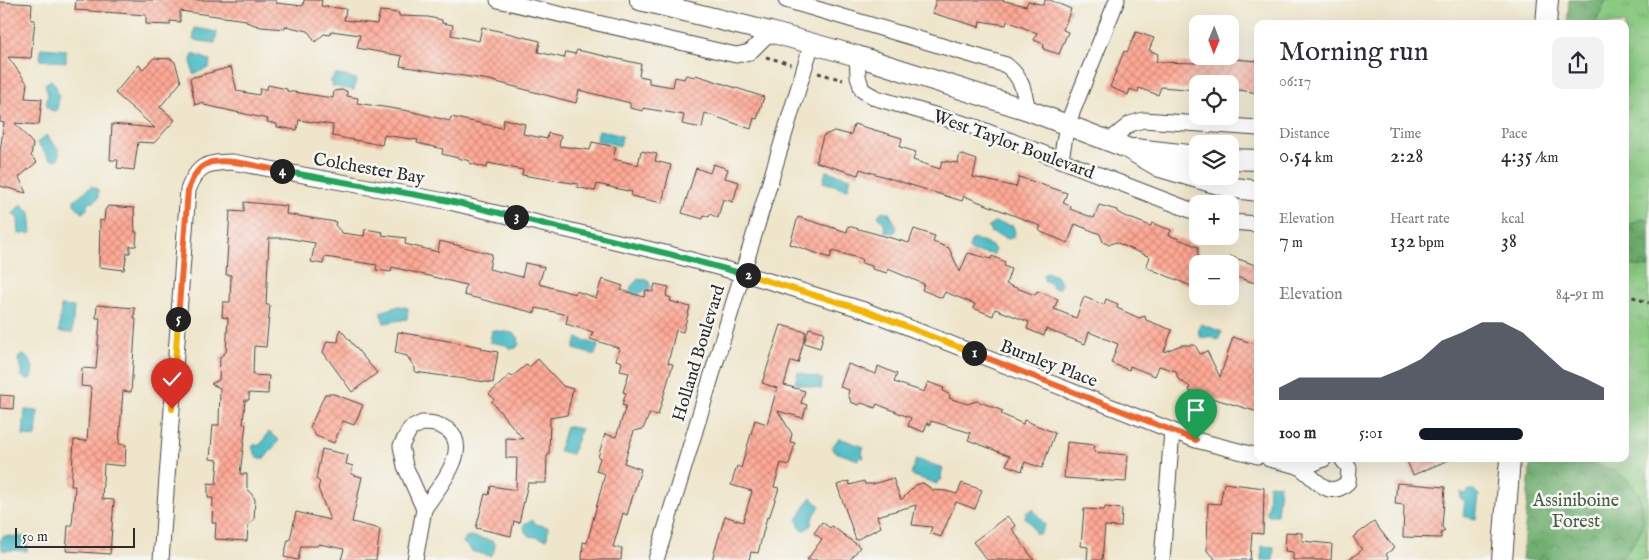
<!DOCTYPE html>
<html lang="en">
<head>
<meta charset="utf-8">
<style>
  :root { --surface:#fff; --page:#f2f2f3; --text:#2b2b33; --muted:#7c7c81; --accent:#111827 }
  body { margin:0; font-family:"IM FELL English",serif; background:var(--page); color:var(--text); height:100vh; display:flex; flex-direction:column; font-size:19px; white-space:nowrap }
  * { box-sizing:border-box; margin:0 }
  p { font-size:16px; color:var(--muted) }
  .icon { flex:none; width:28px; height:28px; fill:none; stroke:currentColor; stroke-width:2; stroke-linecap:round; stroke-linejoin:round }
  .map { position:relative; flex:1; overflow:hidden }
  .sheet { position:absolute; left:1254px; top:20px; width:375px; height:442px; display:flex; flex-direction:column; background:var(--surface); border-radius:10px; box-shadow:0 5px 20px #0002 }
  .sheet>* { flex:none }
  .needle { width:32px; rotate:181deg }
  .controls { position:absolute; left:1189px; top:15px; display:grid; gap:10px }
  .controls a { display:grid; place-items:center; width:50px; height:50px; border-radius:10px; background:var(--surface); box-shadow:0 5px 20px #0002; font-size:25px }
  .scale { position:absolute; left:15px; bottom:12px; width:120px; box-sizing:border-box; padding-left:5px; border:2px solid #2b2b2b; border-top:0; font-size:14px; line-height:18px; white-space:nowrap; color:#2b2b2b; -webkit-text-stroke:4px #f6f6f2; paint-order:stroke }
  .pin { position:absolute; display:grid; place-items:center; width:42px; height:42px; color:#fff; margin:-51px -21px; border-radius:50% 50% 50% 0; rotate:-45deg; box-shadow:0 0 5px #0007 }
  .pin .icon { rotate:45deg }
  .km { position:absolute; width:25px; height:25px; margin:-12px; border-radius:50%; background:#222; color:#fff; font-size:14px; line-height:25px; text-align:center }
  .round { display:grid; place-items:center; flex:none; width:52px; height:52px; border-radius:10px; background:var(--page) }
  .summary { display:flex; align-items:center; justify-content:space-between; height:85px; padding:0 25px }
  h1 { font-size:28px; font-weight:600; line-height:38px }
  .figures { display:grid; grid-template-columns:repeat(3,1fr); gap:8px; height:85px; padding:5px 25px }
  .figures div { display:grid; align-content:center }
  .figures b { font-size:21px; font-weight:600 }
  .figures small { font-size:14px; font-weight:400 }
  .figures p { font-size:14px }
  .chart { height:140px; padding:10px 25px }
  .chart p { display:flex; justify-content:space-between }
  .chart svg { width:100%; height:90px; margin-top:5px; fill:var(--accent); opacity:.7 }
  ul { padding:0 25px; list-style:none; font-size:16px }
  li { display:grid; grid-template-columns:80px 60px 1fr; align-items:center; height:38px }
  li i { height:12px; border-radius:6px; background:var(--accent) }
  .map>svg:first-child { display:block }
  .grass { fill:url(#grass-tufts); stroke:#5a7b56 }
  .forest { fill:url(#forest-crowns); stroke:#4d6d4e }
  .water { fill:#4ebcc6; stroke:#3c7478 }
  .building { fill:url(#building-cross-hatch) }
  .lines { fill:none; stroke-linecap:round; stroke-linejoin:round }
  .minor-casing { stroke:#484743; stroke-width:17 }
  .tertiary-casing { stroke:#484743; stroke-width:22 }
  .path { stroke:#484743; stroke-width:3; stroke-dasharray:4 4; stroke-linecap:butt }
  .minor { stroke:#fff; stroke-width:15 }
  .tertiary { stroke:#fff; stroke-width:20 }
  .split-1-casing { stroke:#fff; stroke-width:10 }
  .split-2-casing { stroke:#fff; stroke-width:10 }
  .split-3-casing { stroke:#fff; stroke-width:10 }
  .split-4-casing { stroke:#fff; stroke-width:10 }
  .split-5-casing { stroke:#fff; stroke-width:10 }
  .split-6-casing { stroke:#fff; stroke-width:10 }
  .split-1 { stroke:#f0652b; stroke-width:6 }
  .split-2 { stroke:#f5b400; stroke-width:6 }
  .split-3 { stroke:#22a559; stroke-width:6 }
  .split-4 { stroke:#22a559; stroke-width:6 }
  .split-5 { stroke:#f0652b; stroke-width:6 }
  .split-6 { stroke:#f5b400; stroke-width:6 }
  .labels { text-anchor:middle; stroke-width:5; stroke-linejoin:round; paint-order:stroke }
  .street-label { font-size:18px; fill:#2b2b2b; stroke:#f6f6f2 }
  .park-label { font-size:18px; fill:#485b45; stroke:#f6f6f2 }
</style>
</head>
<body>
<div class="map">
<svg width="1649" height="560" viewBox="0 0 1649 560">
  <defs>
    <pattern id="grass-tufts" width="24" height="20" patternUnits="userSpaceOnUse" patternTransform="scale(1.25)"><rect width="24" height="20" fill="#8acb82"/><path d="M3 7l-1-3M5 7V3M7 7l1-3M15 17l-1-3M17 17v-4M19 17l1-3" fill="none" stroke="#77ae70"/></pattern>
    <pattern id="forest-crowns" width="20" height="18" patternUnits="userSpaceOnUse" patternTransform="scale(1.25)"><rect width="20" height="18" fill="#6faf70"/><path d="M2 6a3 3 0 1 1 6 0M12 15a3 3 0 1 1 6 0" fill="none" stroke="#5b8f5c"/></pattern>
    <pattern id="building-cross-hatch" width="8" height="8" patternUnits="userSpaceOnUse" patternTransform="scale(1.25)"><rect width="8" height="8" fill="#ffa995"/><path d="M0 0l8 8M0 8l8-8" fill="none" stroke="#cf8a7a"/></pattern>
  </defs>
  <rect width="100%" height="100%" fill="#f6f6f2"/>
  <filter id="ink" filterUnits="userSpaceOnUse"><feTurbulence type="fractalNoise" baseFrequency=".02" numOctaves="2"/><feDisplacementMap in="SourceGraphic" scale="10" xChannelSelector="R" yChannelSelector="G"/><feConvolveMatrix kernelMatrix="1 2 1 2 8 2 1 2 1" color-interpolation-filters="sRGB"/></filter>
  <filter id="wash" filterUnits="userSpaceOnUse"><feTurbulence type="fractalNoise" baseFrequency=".0096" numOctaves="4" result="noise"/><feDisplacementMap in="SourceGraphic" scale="20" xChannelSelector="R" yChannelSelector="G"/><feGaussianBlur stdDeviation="1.12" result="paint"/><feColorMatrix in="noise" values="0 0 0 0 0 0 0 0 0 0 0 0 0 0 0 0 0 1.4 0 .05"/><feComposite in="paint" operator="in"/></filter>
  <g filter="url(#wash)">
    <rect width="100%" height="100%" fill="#eee5ca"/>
    <g class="grass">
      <polygon points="1606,0 1649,0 1649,222 1643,219 1628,226 1625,226 1625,24 1595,24"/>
      <polygon points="1625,265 1649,267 1647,560 1620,560 1631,545 1586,462 1551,459 1625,459"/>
    </g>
    <g class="forest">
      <polygon points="1569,0 1606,0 1595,24 1567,24"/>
      <polygon points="1643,219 1649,222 1649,267 1625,265 1625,226"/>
      <path d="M1531,459C1573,459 1649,460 1643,524C1640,537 1628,550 1620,560H1522Z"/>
    </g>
    <g class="water">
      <polygon points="195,28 217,32 215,43 193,40"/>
      <polygon points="41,48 66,50 66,62 40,60"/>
      <polygon points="193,54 210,60 209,68 193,74 191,60"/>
      <polygon points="335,74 356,79 354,90 332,86 333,82 330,82"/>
      <path d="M51,80C59,86 60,102 56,111L50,110L46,105L48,94L45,84Z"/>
      <polygon points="599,130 622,136 620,146 596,140"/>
      <polygon points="46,135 59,150 59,157 56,160 50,159 37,143"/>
      <polygon points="826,171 851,178 848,189 823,182"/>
      <polygon points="92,186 98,190 98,198 94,202 87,203 87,209 82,213 74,204 74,200"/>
      <polygon points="21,204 30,212 32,233 19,234 18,219 13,214"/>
      <polygon points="882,211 889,213 897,227 895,232 889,233 885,231 884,223 878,216"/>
      <polygon points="994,222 1013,226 1015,232 1014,237 1009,239 990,232 991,229 988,228"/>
      <polygon points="975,239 992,246 995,250 994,254 971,252 969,247 972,240"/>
      <polygon points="1047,272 1058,277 1061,284 1058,289 1053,288 1050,283 1044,280 1043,275"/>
      <polygon points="638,279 648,280 651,288 641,292 638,296 632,295 630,288"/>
      <polygon points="61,306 74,307 72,333 59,332"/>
      <polygon points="399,306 408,308 407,319 384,323 380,312"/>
      <polygon points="1201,324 1222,332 1218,340 1209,336 1205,339 1200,337 1201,335 1198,333"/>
      <polygon points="492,330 512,333 518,337 519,344 516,348 510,349 506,345 490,342"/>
      <polygon points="577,338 598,345 595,355 574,349"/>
      <path d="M23,355C31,358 34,367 33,375L30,379H25L21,375L22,368L18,361L19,357Z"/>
      <polygon points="798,372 822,379 821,389 795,383"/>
      <polygon points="25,410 38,411 36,437 23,436"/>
      <polygon points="566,426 581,429 572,454 559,451"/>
      <polygon points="269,432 279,440 265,458 257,458 252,447 255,444 256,446 261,444"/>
      <polygon points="839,438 864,447 862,452 864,458 860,457 858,460 833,451 833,446"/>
      <polygon points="916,459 943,468 941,475 942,480 939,479 937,484 911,475"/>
      <polygon points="1269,484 1280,485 1277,515 1268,515 1266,513 1266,509 1268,509"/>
      <polygon points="1470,490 1474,490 1479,495 1476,519 1463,516 1465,501 1460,498 1461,492 1464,494"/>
      <polygon points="811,497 820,506 812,519 811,525 805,530 801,529 797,520"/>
      <polygon points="1033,509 1045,525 1040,534 1035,533 1032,525 1025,518 1026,513"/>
      <polygon points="532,520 536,524 548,527 547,539 530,536 525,532 524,524"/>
      <polygon points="3,536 28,537 27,551 2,550 0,541"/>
      <polygon points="470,536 492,541 495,544 494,552 490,556 471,551 470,548 463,543 466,537"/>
      <polygon points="1262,546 1274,547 1273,560 1261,560"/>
    </g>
    <g id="blocks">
      <g class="building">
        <polygon points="76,0 276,0 276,3 303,6 304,0 322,0 321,6 346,9 344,20 377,24 380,11 399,13 399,16 428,17 442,20 442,23 453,25 451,35 479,41 482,27 540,41 538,52 564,58 566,52 575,54 577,50 641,64 639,76 649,78 649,83 673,87 675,77 684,79 686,75 695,77 696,75 764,97 757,119 754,118 751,129 705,113 702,128 682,124 684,115 643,108 643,111 630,108 630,103 579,90 576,103 489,80 400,66 402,56 357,48 360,35 331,31 330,35 324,34 315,42 308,31 285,26 285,29 261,27 246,22 246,20 180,11 180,22 170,21 170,25 146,24 146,15 75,10"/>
        <polygon points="936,0 1001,0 1026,6 1028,1 1043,5 1045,0 1050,0 1071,9 1063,30 1068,32 1059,54 1043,49 1044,44 1034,40 1037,33 1007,21 1006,25 980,21 979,27 932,13"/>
        <polygon points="0,2 32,4 31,20 35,20 31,58 8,57 27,83 25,98 42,99 39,125 15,123 33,144 31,156 37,162 19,177 26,193 0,186 0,151 4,123 0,122"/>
        <polygon points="1136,32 1154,38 1149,50 1158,54 1156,62 1196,63 1196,56 1258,61 1258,93 1232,89 1232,84 1198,84 1198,90 1161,87 1158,95 1139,88 1138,92 1130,89 1128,95 1110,87 1124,51 1127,52"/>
        <polygon points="154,58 171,59 175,62 181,82 160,107 175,120 154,143 138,142 134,170 117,168 118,160 110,160 112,124 155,128 115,93 139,65 143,69"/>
        <polygon points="231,67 237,91 259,95 260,89 267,89 268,85 287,89 287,91 333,98 334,91 341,90 347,91 347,96 358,98 357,103 409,111 450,121 451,117 502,128 504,119 525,124 523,134 547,139 548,133 561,136 559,146 590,150 592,142 616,147 613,159 638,165 641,151 657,154 655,161 671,165 662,203 631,196 632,192 597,184 595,191 577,187 578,184 522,175 523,170 488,163 487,168 469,163 470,161 442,154 443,149 417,143 418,140 384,135 382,145 332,136 333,125 299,120 297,130 277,127 277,124 267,122 268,119 204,105 204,102 195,105 190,78"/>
        <polygon points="854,124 902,138 900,147 916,152 913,160 940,169 942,161 958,163 960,154 977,160 973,177 1016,187 1019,177 1067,193 1063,203 1071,206 1070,209 1094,218 1099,205 1117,210 1117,212 1124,216 1151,226 1152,223 1171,230 1169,235 1198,247 1198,289 1146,267 1150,257 1115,242 1109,245 1103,242 1100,234 1075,224 1068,243 1041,232 1039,230 1041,226 964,196 962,201 860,169 858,175 816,162 823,136 834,131 851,135"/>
        <polygon points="713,164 728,169 725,178 739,182 733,202 723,199 718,218 710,214 709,217 704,215 703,219 682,213 696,168 710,173"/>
        <polygon points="244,202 287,206 286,214 336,222 335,225 342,233 364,236 365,229 383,232 382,235 406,238 405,244 438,252 440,241 492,254 489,269 522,277 525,263 544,267 539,284 575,294 576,291 596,298 602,279 623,286 621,290 644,297 646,290 653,292 655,284 669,287 666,296 671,298 670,301 690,307 683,332 676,330 668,363 673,364 658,415 650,413 643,429 634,431 624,463 641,469 627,515 623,513 613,547 622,548 621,560 582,560 583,542 587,543 605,474 596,471 600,458 598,457 605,434 616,437 626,406 622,405 626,393 623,392 629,373 620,371 622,362 616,360 619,348 590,339 593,332 566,324 568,315 536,308 535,313 464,295 466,285 392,267 391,272 376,270 377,265 325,257 323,264 311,262 315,243 286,238 269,238 266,305 270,305 266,347 254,346 253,375 269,376 268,394 249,393 249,400 245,400 243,424 246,424 240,474 247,474 247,488 255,499 254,520 248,525 247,541 215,539 216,523 212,523 213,498 208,498 208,483 216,484 218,460 210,459 213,425 219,425 220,388 211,384 219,380 220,357 226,352 228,318 222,317 223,302 230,302 231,275 226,275 230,211 244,212"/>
        <polygon points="108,206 134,208 135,232 137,232 136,246 130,246 130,253 127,253 124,270 99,267 100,220 104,221 105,210"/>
        <polygon points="798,217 847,232 848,226 909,243 914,229 935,236 933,242 949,248 960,272 968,253 991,259 992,256 1005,262 1004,266 1011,269 1006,284 1035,295 1037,291 1058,299 1054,309 1076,318 1084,297 1104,305 1106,299 1118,304 1117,308 1139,318 1145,316 1146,320 1172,330 1164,352 1181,345 1195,345 1200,354 1207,351 1220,377 1233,337 1258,345 1258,412 1189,391 1190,387 1178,379 1176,371 1159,366 1155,376 1130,366 1129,370 1111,363 1118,344 1089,332 1085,344 1046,329 1044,336 1027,329 1029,322 995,309 993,316 973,308 975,304 945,292 942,298 922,290 924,284 888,269 887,273 872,269 872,266 861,263 862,259 832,251 830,258 790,244"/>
        <polygon points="1230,256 1258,266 1258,284 1230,275"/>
        <polygon points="97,305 135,308 134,319 136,319 131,392 123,391 119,444 126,445 125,466 104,464 102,499 114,500 110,554 66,551 68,526 72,526 75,486 71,486 74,440 87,441 91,387 81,386 82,368 96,369 100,318 96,318"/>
        <polygon points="781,325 806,332 798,363 791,361 784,385 805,391 801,403 807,405 803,418 778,411 792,434 790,442 795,443 789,465 781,463 774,487 779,488 769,518 767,517 758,553 751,552 749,560 712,560 725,516 743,522 752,491 731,485 737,466 741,468 755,420 767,424 777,388 762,383"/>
        <polygon points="809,328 824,332 820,348 804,343"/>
        <polygon points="340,329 377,373 352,392 323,352 327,341 338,342"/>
        <polygon points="398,332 482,347 481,349 498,352 493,383 415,372 415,368 407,356 395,353"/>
        <polygon points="538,359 563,386 573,389 567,415 550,418 549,455 547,456 546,483 528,483 519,523 514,521 511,536 476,528 485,494 489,495 491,486 516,490 517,458 506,458 506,438 523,439 492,402 494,399 489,394 510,375 512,377 527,364 529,367"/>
        <polygon points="848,364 876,374 878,366 897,374 894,382 924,392 928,382 944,388 943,391 950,395 949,398 967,404 977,401 1003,411 1001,414 1023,424 1024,420 1055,433 1042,468 1025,462 1022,471 1006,465 1010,456 968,440 971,433 931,421 930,425 927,423 924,432 908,426 911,418 877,404 875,408 862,403 858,405 851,402 848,394 849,390 840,387"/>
        <polygon points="325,394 334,394 363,405 354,425 343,421 334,443 316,436 310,427"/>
        <polygon points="0,395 14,396 13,409 0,408"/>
        <polygon points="1067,442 1095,445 1094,452 1128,455 1126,482 1064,478"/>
        <polygon points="322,449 348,455 346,464 353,466 351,474 362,477 352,522 380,529 376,560 341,560 344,549 319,544 317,546 301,546 298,560 284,557 288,540 290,540 296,512 330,520 318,488 320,482 316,479"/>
        <polygon points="1406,459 1451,459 1413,475"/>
        <polygon points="893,478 901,500 916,485 923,483 933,490 946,491 957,494 962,483 982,490 975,509 956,502 941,537 930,533 932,527 912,525 916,505 877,516 881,527 856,540 837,485 849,481 850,485 864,481 865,484 873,484"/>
        <polygon points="1224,483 1264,488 1263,534 1252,533 1250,560 1214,560 1214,557 1207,551 1208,503 1220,504"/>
        <polygon points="1397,483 1445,487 1442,527 1445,531 1441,533 1441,538 1403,537 1404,505 1395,504"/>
        <polygon points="1105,507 1122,509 1121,527 1105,526 1102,560 1087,560 1088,547 1081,546 1084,509 1104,510"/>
        <polygon points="1007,516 1016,526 1012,529 1034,560 987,560 973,542"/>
        <polygon points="822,522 830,528 832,526 860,547 850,560 807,560 822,539 814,533"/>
        <polygon points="1374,522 1394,548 1386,554 1389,560 1348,560 1362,550 1353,537"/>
        <polygon points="1286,532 1302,533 1302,541 1332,544 1331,560 1293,560 1293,552 1285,551"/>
      </g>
    </g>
  </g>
  <g filter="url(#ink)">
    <use href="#blocks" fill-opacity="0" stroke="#484743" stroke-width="1"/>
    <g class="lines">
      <g class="minor-casing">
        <g id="minor">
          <polyline points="498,0 736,55 750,52 770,32"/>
          <path d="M786,0L1006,65C1022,77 1024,91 1028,110"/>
          <polyline points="857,56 858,76 862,90 876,98 975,127 1198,213"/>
          <polyline points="1109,141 1130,124 1143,120 1258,128"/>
          <polyline points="1061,159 1067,125 1117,0"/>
          <polyline points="1230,222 1258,224"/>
          <path d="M422,423C432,423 439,424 448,430C473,450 436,490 424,509L405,466L401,446L410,429Z"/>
          <polyline points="1269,459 1298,466"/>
          <path d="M1324,459L1309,465L1298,466C1316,477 1327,502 1348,482L1349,468L1342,459"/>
          <path d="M161,560L188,190C198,164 206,163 232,162L445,201L669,254L765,280L864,310L1196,440L1258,456"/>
          <polyline points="415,560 424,509"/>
          <polyline points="656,560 812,43"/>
          <polyline points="1162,560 1172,431"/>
        </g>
      </g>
      <g class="tertiary-casing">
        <g id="tertiary">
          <polyline points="640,0 770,32 857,56 1028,110 1127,148 1160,167 1228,187 1258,191"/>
          <polyline points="1546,24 1548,0"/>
          <polyline points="1135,149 1198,156"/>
          <polyline points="1230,159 1258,160"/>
          <polyline points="1502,560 1510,459"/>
        </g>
      </g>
      <g class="path">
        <polyline points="766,57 791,64"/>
        <polyline points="818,73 843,80"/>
        <polyline points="1625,294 1649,303"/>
      </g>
      <use href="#minor" class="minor"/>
      <use href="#tertiary" class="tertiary"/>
    </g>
  </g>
  <g class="lines" filter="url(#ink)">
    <g class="split-1-casing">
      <polyline id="split-1" points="974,353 1196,440"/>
    </g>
    <g class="split-2-casing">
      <polyline id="split-2" points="748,275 864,310 974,353"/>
    </g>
    <g class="split-3-casing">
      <polyline id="split-3" points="516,217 669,254 748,275"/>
    </g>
    <g class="split-4-casing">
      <polyline id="split-4" points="282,171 445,200 516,217"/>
    </g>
    <g class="split-5-casing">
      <path id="split-5" d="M178,319L188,190C192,179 197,167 209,163C224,157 265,168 282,171"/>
    </g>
    <g class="split-6-casing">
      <polyline id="split-6" points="172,409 178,319"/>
    </g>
    <use href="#split-1" class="split-1"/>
    <use href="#split-2" class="split-2"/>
    <use href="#split-3" class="split-3"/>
    <use href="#split-4" class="split-4"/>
    <use href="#split-5" class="split-5"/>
    <use href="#split-6" class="split-6"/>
  </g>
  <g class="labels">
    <g class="street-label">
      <text transform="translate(1014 144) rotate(20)" y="6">West Taylor Boulevard</text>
      <text transform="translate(369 168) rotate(10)" y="6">Colchester Bay</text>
      <text transform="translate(698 353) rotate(-73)" y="6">Holland Boulevard</text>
      <text transform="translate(1049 363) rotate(21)" y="6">Burnley Place</text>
    </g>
    <g class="park-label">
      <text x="1576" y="506">Assiniboine<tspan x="1576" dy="21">Forest</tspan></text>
    </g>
  </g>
</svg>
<div class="controls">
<a><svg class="needle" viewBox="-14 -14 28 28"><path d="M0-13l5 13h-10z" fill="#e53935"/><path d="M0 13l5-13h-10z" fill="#7c7c81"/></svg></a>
<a><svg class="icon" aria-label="locate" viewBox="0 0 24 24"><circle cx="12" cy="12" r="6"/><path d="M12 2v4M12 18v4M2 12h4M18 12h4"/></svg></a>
<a><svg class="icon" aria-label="layers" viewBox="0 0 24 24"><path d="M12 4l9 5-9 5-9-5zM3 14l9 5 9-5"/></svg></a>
<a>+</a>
<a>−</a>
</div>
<div class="scale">50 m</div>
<div class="pin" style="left:1196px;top:440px;background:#1e9e55"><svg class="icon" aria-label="arrive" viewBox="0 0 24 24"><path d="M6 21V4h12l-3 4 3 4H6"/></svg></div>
<div class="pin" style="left:172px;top:409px;background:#d93025"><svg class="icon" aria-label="check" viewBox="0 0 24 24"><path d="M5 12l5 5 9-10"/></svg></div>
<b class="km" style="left:974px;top:353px">1</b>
<b class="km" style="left:748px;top:275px">2</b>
<b class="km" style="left:516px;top:217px">3</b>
<b class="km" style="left:282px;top:171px">4</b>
<b class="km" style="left:178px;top:319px">5</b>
<section class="sheet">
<div class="summary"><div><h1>Morning run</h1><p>06:17</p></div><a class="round"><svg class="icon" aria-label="share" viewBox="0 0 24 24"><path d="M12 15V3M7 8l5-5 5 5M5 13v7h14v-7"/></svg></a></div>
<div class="figures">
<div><p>Distance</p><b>0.54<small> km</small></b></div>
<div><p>Time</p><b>2:28</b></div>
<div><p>Pace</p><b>4:35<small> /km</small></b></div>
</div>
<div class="figures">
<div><p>Elevation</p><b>7<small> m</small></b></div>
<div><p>Heart rate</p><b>132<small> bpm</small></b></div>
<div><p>kcal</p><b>38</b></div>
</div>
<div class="chart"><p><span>Elevation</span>84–91 m</p>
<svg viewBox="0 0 160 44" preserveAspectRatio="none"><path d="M0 44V38L10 33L20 33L30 33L40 33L50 33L60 29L70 24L80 15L90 11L100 6L110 6L120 11L130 20L140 29L150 33L160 38V44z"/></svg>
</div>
<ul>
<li><b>100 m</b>5:01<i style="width:56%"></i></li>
</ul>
</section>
</div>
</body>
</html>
